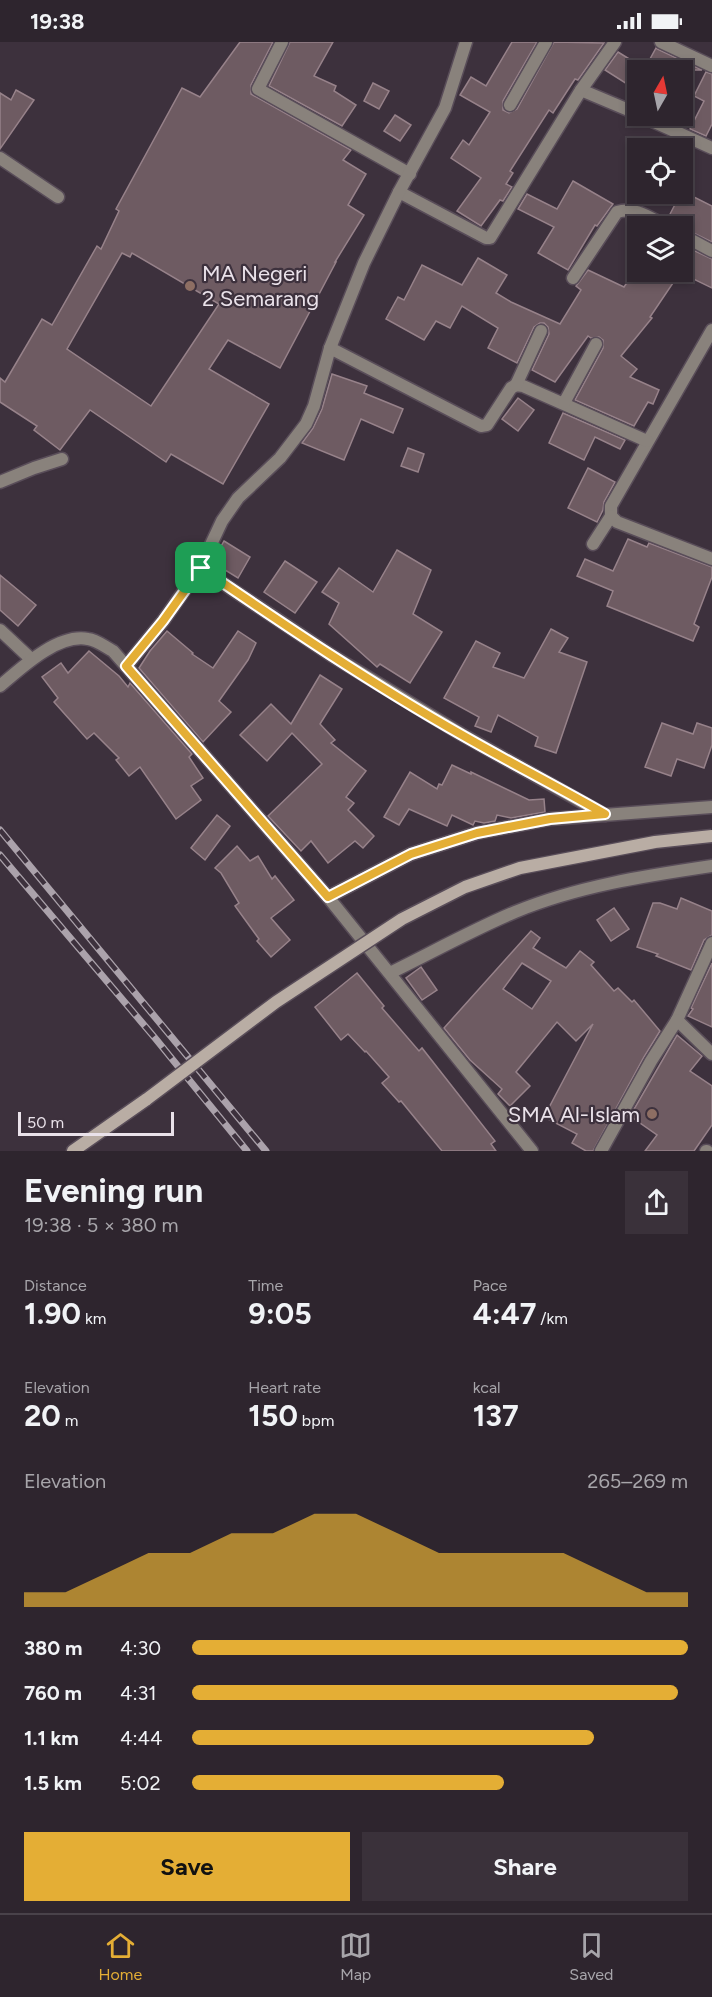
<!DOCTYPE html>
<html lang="en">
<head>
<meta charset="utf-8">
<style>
  :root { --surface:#2e252e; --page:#3a313a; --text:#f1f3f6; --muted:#a7a5aa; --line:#49424a; --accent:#e4ae35 }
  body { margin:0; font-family:Figtree,sans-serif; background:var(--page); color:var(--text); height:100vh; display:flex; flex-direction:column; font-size:22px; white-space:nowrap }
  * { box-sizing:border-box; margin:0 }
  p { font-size:20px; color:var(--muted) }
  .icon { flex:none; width:33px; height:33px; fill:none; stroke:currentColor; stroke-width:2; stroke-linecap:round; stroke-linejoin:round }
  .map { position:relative; height:1109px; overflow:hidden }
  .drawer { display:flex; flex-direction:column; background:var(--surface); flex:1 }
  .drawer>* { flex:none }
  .needle { width:39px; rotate:9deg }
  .buttons { position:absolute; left:627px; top:18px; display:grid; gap:12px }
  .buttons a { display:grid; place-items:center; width:66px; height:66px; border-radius:0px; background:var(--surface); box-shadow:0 3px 9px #0003,0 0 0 2px var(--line); font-size:30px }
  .scale { position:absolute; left:18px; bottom:15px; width:156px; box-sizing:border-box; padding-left:6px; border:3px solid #eae2ea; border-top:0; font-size:16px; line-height:21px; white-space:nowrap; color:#eae2ea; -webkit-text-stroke:4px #3d313d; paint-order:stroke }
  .pin { position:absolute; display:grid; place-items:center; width:51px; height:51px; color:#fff; margin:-26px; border-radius:12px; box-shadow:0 3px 9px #0006 }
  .round { display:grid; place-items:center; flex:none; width:63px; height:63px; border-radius:0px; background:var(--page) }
  .overview { display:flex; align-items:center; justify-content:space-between; height:102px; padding:0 24px }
  h1 { font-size:33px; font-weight:700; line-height:45px }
  .stats { display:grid; grid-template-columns:repeat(3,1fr); gap:9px; height:102px; padding:6px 24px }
  .stats div { display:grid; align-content:center }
  .stats b { font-size:30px; font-weight:700 }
  .stats small { font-size:16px; font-weight:400 }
  .stats p { font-size:16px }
  .chart { height:168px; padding:12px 24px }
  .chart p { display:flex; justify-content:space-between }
  .chart svg { width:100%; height:108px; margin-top:6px; fill:var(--accent); opacity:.7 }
  .cta { display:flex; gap:12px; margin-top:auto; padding:12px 24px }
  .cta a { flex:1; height:69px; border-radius:0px; background:var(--accent); color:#111; font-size:24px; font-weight:700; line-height:69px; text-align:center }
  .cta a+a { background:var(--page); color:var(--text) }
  ul { padding:0 24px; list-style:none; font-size:20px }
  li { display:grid; grid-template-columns:96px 72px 1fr; align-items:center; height:45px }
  li i { height:15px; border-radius:8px; background:var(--accent) }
  .status { display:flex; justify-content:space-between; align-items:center; height:42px; padding:0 30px; background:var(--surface); direction:ltr }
  .status svg { height:16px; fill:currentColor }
  .tab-bar { display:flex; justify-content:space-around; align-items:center; height:84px; border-top:2px solid var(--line); background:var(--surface); font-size:16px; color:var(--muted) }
  .tab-bar a { display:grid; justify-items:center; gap:3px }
  .tab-bar .active { color:var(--accent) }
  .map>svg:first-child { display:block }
  .building { fill:#6e5b62; stroke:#97828a; stroke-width:1.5; fill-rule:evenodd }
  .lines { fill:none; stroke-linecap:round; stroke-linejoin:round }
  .minor-casing { stroke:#594d59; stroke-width:15 }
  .tertiary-casing { stroke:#594d59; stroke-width:15 }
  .secondary-casing { stroke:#594d59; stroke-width:15 }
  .minor { stroke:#89827c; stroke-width:12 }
  .tertiary { stroke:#89827c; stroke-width:12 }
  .secondary { stroke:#b9ada4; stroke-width:12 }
  .rail-casing { stroke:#aba2ab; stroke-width:7 }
  .rail { stroke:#3d313d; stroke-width:4.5; stroke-dasharray:14; stroke-linecap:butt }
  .secondary-bridge-casing { stroke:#594d59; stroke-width:15; stroke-linecap:butt }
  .secondary-bridge { stroke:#b9ada4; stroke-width:12 }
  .route-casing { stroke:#fff; stroke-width:12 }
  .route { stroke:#e4ae35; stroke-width:8 }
  .education-dot { fill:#8d6e63; stroke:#3d313d; stroke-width:2 }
  .labels { text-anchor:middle; stroke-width:4.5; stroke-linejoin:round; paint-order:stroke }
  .poi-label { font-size:22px; fill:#eae2ea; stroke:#3d313d; text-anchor:start }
</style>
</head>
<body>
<div class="status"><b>19:38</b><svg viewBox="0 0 49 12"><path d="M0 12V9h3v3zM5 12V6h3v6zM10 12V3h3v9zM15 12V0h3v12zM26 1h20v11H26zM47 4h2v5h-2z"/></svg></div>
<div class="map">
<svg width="712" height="1109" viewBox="0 0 712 1109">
  <rect width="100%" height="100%" fill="#3d313d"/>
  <g class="building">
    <path d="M240,0H273L251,43V52L351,108L343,118L366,132L348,163L364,173L335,220H336L280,326L228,298L209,327L269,362L223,442L171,412L166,420L90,368L60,408L34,388L37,384L0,360V336L5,340L42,277L52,283L97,204L101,207L119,169L116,167L182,46L200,55ZM122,211L130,215L132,211L219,262L151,364L67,307Z"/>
    <polygon points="290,0 333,0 314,34 336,44 334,49 356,63 342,84 269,44"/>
    <polygon points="512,0 537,0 503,59 503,68 509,71 517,67 554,0 604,1 578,38 575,37 553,71 549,68 510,129 513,131 506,142 512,145 503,159 500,158 481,184 457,169 481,136 451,116 463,98 469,103 490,70 460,53 471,35 486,44"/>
    <polygon points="656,6 657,7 702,28 644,28"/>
    <polygon points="618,10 639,23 627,42 605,28"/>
    <polygon points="706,30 712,32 712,82 706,94 690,87 704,59 694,54"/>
    <polygon points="373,41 389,49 379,67 364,59"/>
    <polygon points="16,48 34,58 0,107 0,51 11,58"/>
    <polygon points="395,73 411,83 400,99 384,89"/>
    <polygon points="573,139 613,162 597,184 595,183 568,228 538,211 554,185 518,167 527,152 557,167"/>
    <polygon points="682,149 712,164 712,200 673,181 668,176"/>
    <polygon points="693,208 712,217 712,246 681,231"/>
    <polygon points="478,216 507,233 496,251 511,260 560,282 581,248 576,244 588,228 624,245 638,224 638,235 640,230 655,230 673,241 650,275 652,276 621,314 637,327 630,335 659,348 653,362 648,360 634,384 575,358 603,306 603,298 599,295 591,296 588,294 555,340 532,328 549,292 548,285 544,281 540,281 534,285 517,321 488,306 498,286 462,264 450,286 436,279 424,298 386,277 398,255 404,258 422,223 462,243"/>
    <polygon points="332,332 367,344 364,351 403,367 393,391 361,377 344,418 302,401 313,386 322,367"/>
    <polygon points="518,356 534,368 518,389 502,377"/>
    <polygon points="563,371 625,398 620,407 595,395 584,418 549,401"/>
    <polygon points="408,406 424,412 418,430 401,424"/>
    <polygon points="588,426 615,440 604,460 603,468 597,480 568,466"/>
    <polygon points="628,497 647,505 649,501 712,525 712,535 694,582 699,585 693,599 607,564 613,549 577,534 585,517 613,529"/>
    <polygon points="224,499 250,515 238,536 212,520"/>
    <polygon points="397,508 431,528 413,572 442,590 410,641 380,622 377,625 329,582 339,561 322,550 339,526 373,550"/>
    <polygon points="285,519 317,540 295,571 264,550"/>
    <polygon points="0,533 36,563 18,584 0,568"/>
    <polygon points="551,587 568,596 559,610 587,620 556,711 535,704 538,695 498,673 491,690 475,684 479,675 444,656 476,599 500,611 493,625 524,636"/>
    <polygon points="167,589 193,611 192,612 213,626 238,589 256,601 248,618 219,659 231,670 203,700 139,626 150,609"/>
    <polygon points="89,609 119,634 128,645 130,641 192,712 189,715 203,736 191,744 201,758 176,777 140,725 129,734 116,718 119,716 94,691 87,697 54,660 58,656 42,635 61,621 68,631"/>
    <polygon points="320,633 342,647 320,682 335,698 331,701 366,729 346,755 354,761 348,768 374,794 363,806 355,799 328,821 311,799 301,809 268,774 322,722 292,691 267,719 240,693 271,662 291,682"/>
    <polygon points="662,681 693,692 697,681 712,686 712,703 704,726 677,717 671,734 645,725"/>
    <polygon points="452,723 471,732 471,730 529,758 544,757 545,770 511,776 497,773 495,779 484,781 475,779 473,783 452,773 447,784 409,767 399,783 384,775 410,730 437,747 439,742 442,743"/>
    <polygon points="217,773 230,784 205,818 191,806"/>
    <polygon points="237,804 250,819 258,814 272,837 275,834 294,858 271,876 290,898 271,915 257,899 259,897 235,864 239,861 221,831 215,826"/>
    <polygon points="681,856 712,869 712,893 704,898 691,928 656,914 658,912 637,905 653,861 660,861 677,867"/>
    <polygon points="614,866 629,887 611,899 597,878"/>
    <path d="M531,889L540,896L533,906L566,926L580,909L594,920L591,923L614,949L618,946L632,960L634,958L660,989L644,1015L593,1109H586L572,1101L577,1092L544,1075L593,982L576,999L557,980L516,1030L530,1044L510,1064L498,1052L502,1047L470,1018L444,986ZM522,921L551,939L532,967L503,947Z"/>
    <polygon points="712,921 712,985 688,974 693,967 691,966"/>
    <polygon points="421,925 437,948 422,958 406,936"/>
    <polygon points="357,931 384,964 382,966 419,1009 422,1006 495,1099 491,1102 496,1109 442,1109 401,1059 399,1060 382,1041 389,1035 366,1009 365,1010 348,992 341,998 315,965"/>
    <polygon points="677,993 702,1014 690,1029 712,1044 712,1083 694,1109 645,1109 657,1093 630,1074"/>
  </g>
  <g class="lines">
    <g class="minor-casing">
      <g id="minor">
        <polyline points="282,0 258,47 410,132"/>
        <polyline points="661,0 712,24"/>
        <polyline points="581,48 638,72"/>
        <polyline points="510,63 546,0"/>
        <polyline points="641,74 712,106"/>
        <polyline points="0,116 58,155"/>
        <polyline points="399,150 486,196 490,196 581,48 615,0"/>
        <polyline points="682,193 712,209"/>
        <path d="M573,236L617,170C635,164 650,176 666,184"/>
        <polyline points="712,288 611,464 611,474 617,480 712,517"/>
        <polyline points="330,306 481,384 487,383 511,346 516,343 523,344 647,399"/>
        <polyline points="516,343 541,289"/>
        <polyline points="564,361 596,302"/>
        <polyline points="0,440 34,426 62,417"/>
        <polyline points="593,502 611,474"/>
        <polyline points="200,526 331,613 461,692 605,773"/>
        <polyline points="126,624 163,579 200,526 222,479 238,456 280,416 306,382 314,364 330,306 364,221 399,150 445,66 466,0"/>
        <polyline points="712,901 677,978 712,1012"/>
        <polyline points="601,1109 651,1019 677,978"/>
        <polyline points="706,1109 707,1109"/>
      </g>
    </g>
    <g class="tertiary-casing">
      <g id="tertiary">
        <polyline points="0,588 31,617"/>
        <path d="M0,644C21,626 58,591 88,597C97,598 105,605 113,609L328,855L532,1109"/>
        <polyline points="328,855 411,812 477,791 550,777 712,765"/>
        <path d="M390,931C431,911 472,888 515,870C578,844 645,834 712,824"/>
      </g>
    </g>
    <g class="secondary-casing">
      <polyline id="secondary" points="73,1109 147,1057"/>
    </g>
    <use href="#minor" class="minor"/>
    <use href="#tertiary" class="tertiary"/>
    <use href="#secondary" class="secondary"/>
    <g class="rail-casing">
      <g id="rail">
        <polyline points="0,788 266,1109"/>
        <polyline points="0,813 155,996 247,1109"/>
      </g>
    </g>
    <use href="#rail" class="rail"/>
    <g class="secondary-bridge-casing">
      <polyline id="secondary-bridge" points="147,1057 276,960 402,877 465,845 520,826 655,800 712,794"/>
    </g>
    <use href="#secondary-bridge" class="secondary-bridge"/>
  </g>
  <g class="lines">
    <g class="route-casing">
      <path id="route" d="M201,526C286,584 372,642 462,693C509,720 558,745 605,772L550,777L477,791L411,812L328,855L126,624L163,579Z"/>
    </g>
    <use href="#route" class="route"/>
  </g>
  <g class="education-dot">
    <circle cx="190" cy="244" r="6"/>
    <circle cx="652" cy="1072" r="6"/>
  </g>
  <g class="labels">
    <g class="poi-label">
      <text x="202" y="239">MA Negeri<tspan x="202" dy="25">2 Semarang</tspan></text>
      <text x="640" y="1080" text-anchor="end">SMA Al-Islam</text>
    </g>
  </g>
</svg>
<div class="buttons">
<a><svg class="needle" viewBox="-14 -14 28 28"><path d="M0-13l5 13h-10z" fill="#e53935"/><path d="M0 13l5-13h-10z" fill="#a7a5aa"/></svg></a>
<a><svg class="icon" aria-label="locate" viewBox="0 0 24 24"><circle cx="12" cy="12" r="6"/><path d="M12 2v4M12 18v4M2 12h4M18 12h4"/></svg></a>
<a><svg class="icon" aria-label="layers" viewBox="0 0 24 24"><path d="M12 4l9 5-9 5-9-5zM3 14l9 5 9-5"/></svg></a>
</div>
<div class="scale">50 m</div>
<div class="pin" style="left:201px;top:526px;background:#1e9e55"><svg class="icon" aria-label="arrive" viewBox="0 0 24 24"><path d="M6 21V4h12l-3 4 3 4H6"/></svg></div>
</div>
<section class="drawer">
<div class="overview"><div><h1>Evening run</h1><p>19:38 · 5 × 380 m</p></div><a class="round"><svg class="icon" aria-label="share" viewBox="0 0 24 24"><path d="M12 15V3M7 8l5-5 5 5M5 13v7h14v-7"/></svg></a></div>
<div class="stats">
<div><p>Distance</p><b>1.90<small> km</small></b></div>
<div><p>Time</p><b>9:05</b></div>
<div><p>Pace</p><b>4:47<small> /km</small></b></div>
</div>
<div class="stats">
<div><p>Elevation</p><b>20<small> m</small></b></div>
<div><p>Heart rate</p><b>150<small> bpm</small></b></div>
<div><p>kcal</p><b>137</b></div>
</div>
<div class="chart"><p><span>Elevation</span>265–269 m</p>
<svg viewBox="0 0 160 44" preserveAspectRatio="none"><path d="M0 44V38L10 38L20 30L30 22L40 22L50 14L60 14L70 6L80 6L90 14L100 22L110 22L120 22L130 22L140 30L150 38L160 38V44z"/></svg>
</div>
<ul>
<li><b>380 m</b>4:30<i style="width:100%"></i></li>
<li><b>760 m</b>4:31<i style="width:98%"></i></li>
<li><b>1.1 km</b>4:44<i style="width:81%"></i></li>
<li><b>1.5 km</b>5:02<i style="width:63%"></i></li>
</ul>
<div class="cta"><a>Save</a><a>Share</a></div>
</section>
<nav class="tab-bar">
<a class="active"><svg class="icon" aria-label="home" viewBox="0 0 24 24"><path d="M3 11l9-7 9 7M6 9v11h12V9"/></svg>Home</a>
<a><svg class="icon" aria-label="map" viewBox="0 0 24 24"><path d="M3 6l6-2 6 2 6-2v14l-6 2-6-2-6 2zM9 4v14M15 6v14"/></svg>Map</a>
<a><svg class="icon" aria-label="saved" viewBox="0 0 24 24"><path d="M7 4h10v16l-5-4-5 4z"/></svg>Saved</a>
</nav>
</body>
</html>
